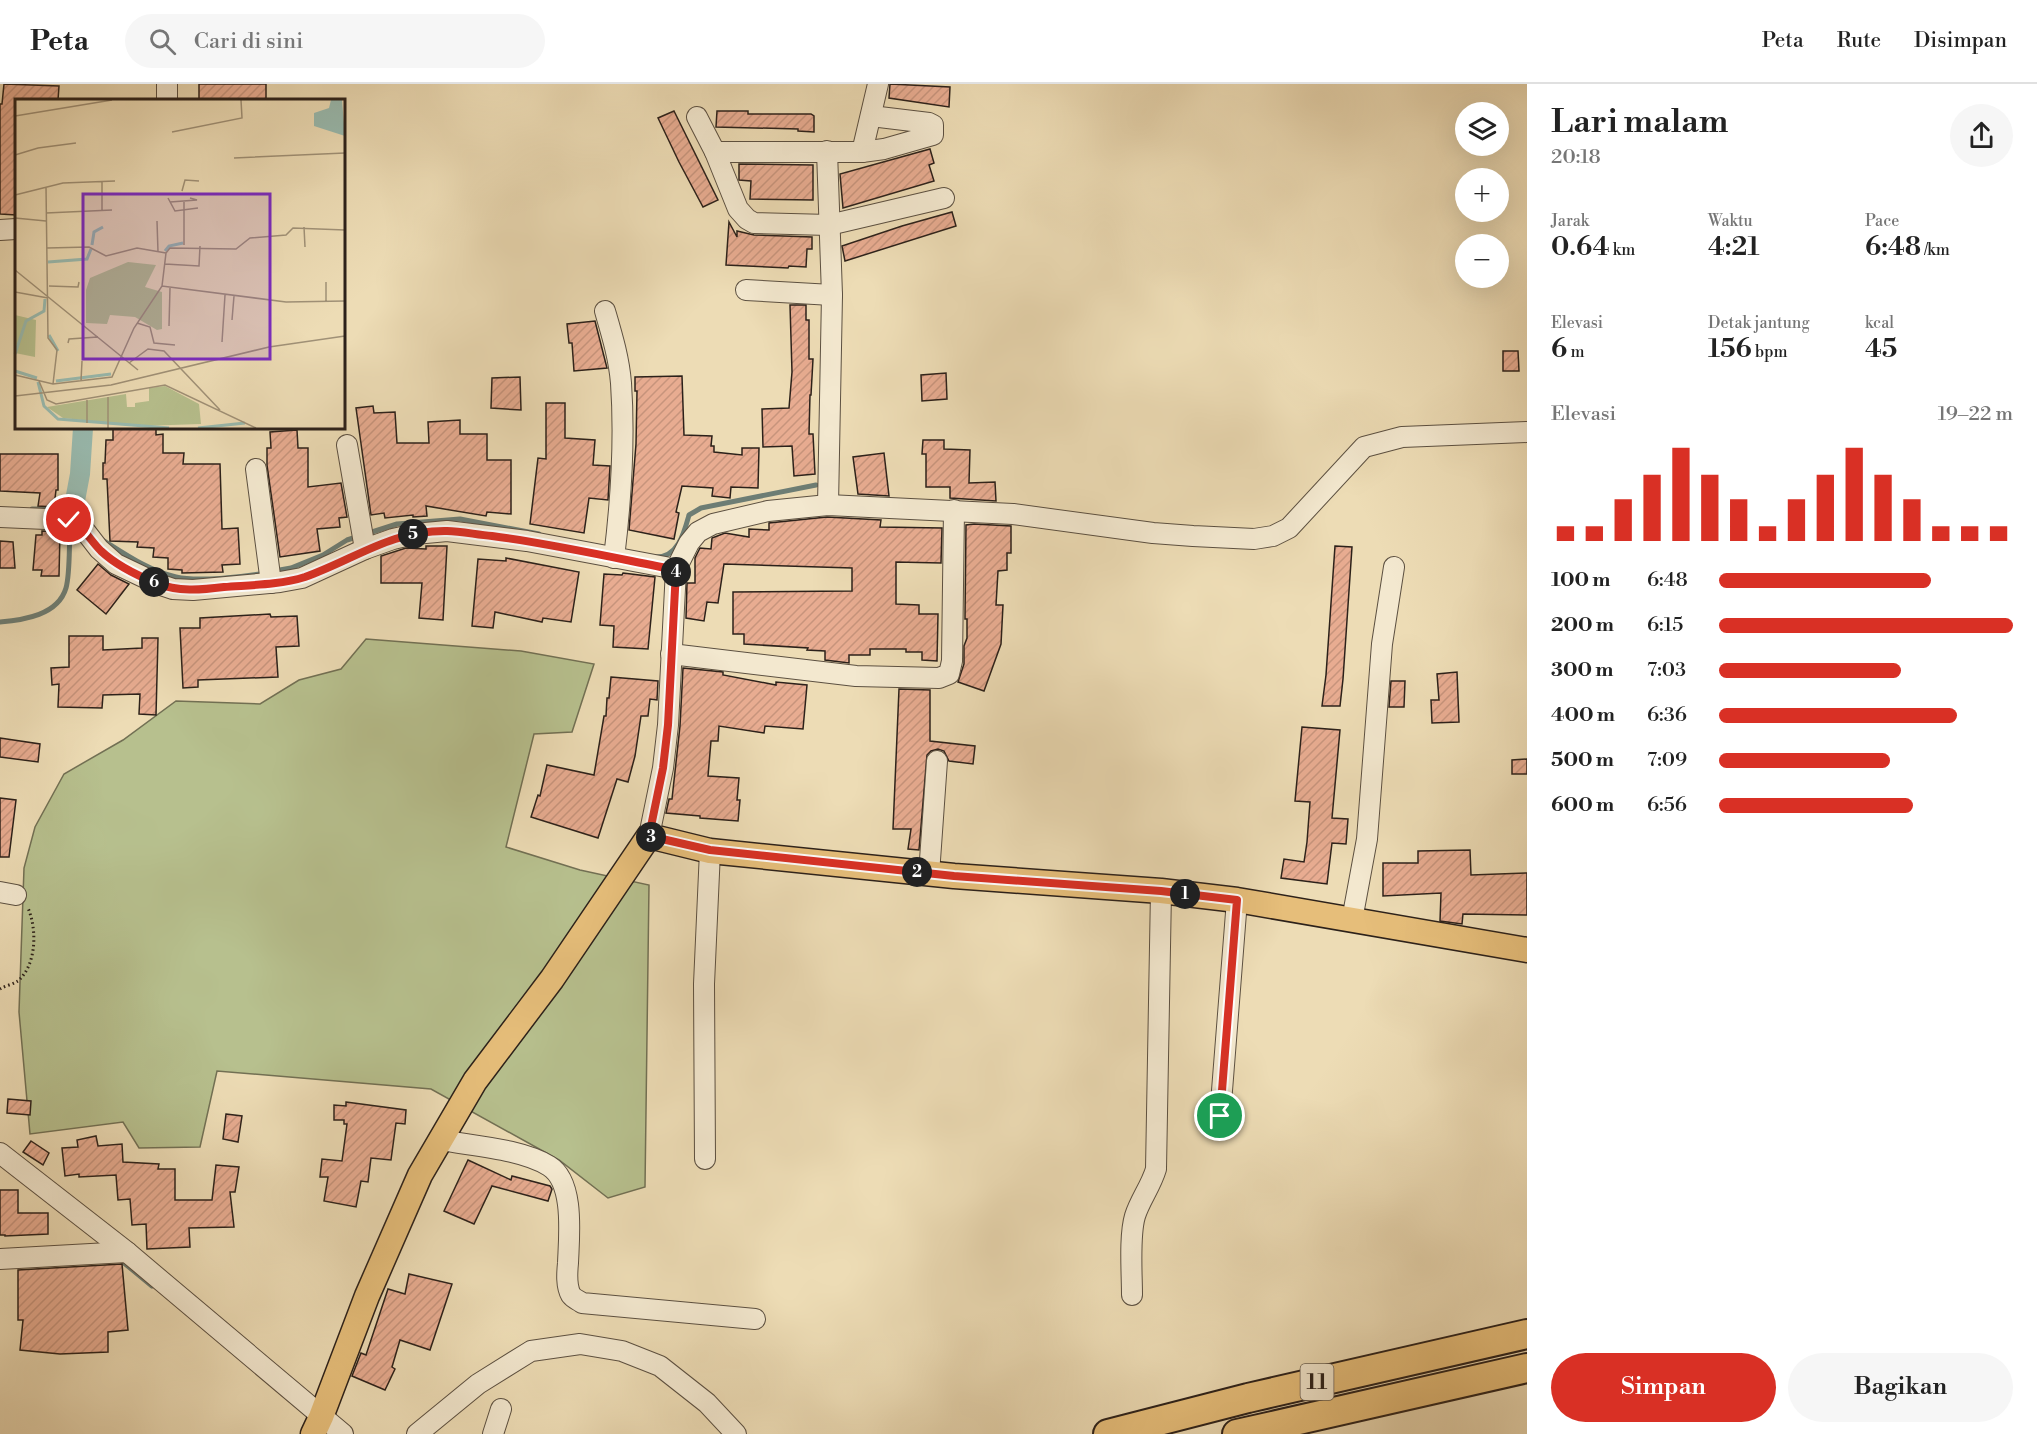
<!DOCTYPE html>
<html lang="id">
<head>
<meta charset="utf-8">
<style>
  :root { --surface:#fff; --page:#f6f6f6; --text:#222; --muted:#767676; --line:#e0e0e0; --accent:#d93025 }
  body { margin:0; font-family:"Libre Bodoni",serif; background:var(--page); color:var(--text); height:100vh; display:flex; flex-direction:column; font-size:22px; white-space:nowrap }
  * { box-sizing:border-box; margin:0 }
  p { font-size:20px; color:var(--muted) }
  .icon { flex:none; width:33px; height:33px; fill:none; stroke:currentColor; stroke-width:2; stroke-linecap:round; stroke-linejoin:round }
  .map { position:relative; flex:1; overflow:hidden }
  .drawer { display:flex; flex-direction:column; background:var(--surface); width:510px }
  .drawer>* { flex:none }
  .buttons { position:absolute; left:1455px; top:18px; display:grid; gap:12px }
  .buttons a { display:grid; place-items:center; width:54px; height:54px; border-radius:50%; background:var(--surface); box-shadow:0 6px 24px #0002; font-size:30px }
  .pin { position:absolute; display:grid; place-items:center; width:51px; height:51px; color:#fff; margin:-26px; border:3px solid #fff; border-radius:50%; box-shadow:0 2px 6px #0007 }
  .km { position:absolute; width:30px; height:30px; margin:-15px; border-radius:50%; background:#222; color:#fff; font-size:16px; line-height:30px; text-align:center }
  .round { display:grid; place-items:center; flex:none; width:63px; height:63px; border-radius:32px; background:var(--page) }
  .overview { display:flex; align-items:center; justify-content:space-between; height:102px; padding:0 24px }
  h1 { font-size:33px; font-weight:600; line-height:45px }
  .metrics { display:grid; grid-template-columns:repeat(3,1fr); gap:9px; height:102px; padding:6px 24px }
  .metrics div { display:grid; align-content:center }
  .metrics b { font-size:26px; font-weight:600 }
  .metrics small { font-size:16px; font-weight:400 }
  .metrics p { font-size:16px }
  .chart { height:168px; padding:12px 24px }
  .chart p { display:flex; justify-content:space-between }
  .chart svg { width:100%; height:108px; margin-top:6px; stroke:var(--accent); stroke-width:6 }
  .cta { display:flex; gap:12px; margin-top:auto; padding:12px 24px }
  .cta a { flex:1; height:69px; border-radius:36px; background:var(--accent); color:#fff; font-size:24px; font-weight:600; line-height:69px; text-align:center }
  .cta a+a { background:var(--page); color:var(--text) }
  ul { padding:0 24px; list-style:none; font-size:20px }
  li { display:grid; grid-template-columns:96px 72px 1fr; align-items:center; height:45px }
  li i { height:15px; border-radius:8px; background:var(--accent) }
  header { display:flex; align-items:center; gap:36px; box-sizing:border-box; height:84px; padding:0 30px; background:var(--surface); border-bottom:2px solid var(--line) }
  header strong { font-size:28px }
  nav { display:flex; gap:33px; margin-inline-start:auto; font-size:21px }
  .search { width:420px; height:54px; background:var(--page); display:flex; align-items:center; gap:15px; box-sizing:border-box; padding:0 21px; border-radius:33px; color:var(--muted); font-size:22px }
  main { display:flex; flex:1; min-height:0 }
  .map>svg:first-child { display:block }
  .green { fill:#b7c08e; stroke:#727054; stroke-width:1.5 }
  .lines { fill:none; stroke-linecap:round; stroke-linejoin:round }
  .stream { stroke:#6d7d74; stroke-width:5 }
  .canal { stroke:#99bbb0; stroke-width:20 }
  .building { fill:url(#building-hatch); stroke:#2c211a; stroke-width:1.5 }
  .minor-casing { stroke:#5c5041; stroke-width:22 }
  .major-casing { stroke:#2c211a; stroke-width:27 }
  .highway-casing { stroke:#2c211a; stroke-width:32 }
  .path { stroke:#2c211a; stroke-width:3; stroke-dasharray:1.5 3; stroke-linecap:butt }
  .minor { stroke:#f3e8cf; stroke-width:20 }
  .major { stroke:#e6be7a; stroke-width:24 }
  .highway { stroke:#e6be7a; stroke-width:28 }
  .route-casing { stroke:#fff; stroke-width:12 }
  .route { stroke:#d93025; stroke-width:8 }
  .labels { text-anchor:middle; stroke-width:5; stroke-linejoin:round; paint-order:stroke }
  .shield { fill:#f3e8cf; stroke:#685d50; stroke-width:1.5 }
  .shield-label { font-size:21px; font-weight:bold; fill:#2c211a }
  .inset-river { fill:none; stroke:#99bbb0; stroke-width:3 }
  .inset-road { fill:none; stroke:#a09177; stroke-width:1.5 }
  .view { fill:#7b2cbf; fill-opacity:0.15; stroke:#7b2cbf; stroke-width:3 }
  .inset-edge { fill:none; stroke:#2c211a; stroke-width:3 }
</style>
</head>
<body>
<header>
<strong>Peta</strong>
<div class="search"><svg class="icon" aria-label="search" viewBox="0 0 24 24"><circle cx="10" cy="10" r="6"/><path d="M15 15l6 6"/></svg>Cari di sini</div>
<nav><a>Peta</a><a>Rute</a><a>Disimpan</a></nav>
</header>
<main>
<div class="map">
<svg width="1527" height="1350" viewBox="0 0 1527 1350">
  <defs>
    <pattern id="building-hatch" width="6" height="6" patternUnits="userSpaceOnUse" patternTransform="scale(1.5)"><rect width="6" height="6" fill="#e8ac91"/><path d="M-1 1l2-2M0 6l6-6M5 7l2-2" fill="none" stroke="#c7947c"/></pattern>
  </defs>
  <rect width="100%" height="100%" fill="#eddcb5"/>
  <filter id="stains"><feTurbulence type="fractalNoise" baseFrequency=".00333" numOctaves="4"/><feColorMatrix values="0 0 0 0 .2 0 0 0 0 .09 0 0 0 0 .02 0 0 0 .5 -.17"/></filter>
  <radialGradient id="worn" r=".72"><stop offset=".6" stop-color="#630" stop-opacity="0"/><stop offset="1" stop-color="#630" stop-opacity=".3"/></radialGradient>
  <polygon class="green" points="366,555 521,567 594,580 572,648 534,650 506,763 580,786 649,801 645,1103 608,1114 559,1076 431,1005 217,987 200,1063 139,1064 123,1038 30,1050 19,928 24,784 35,743 64,690 123,656 176,617 260,620 299,596 341,585"/>
  <g class="lines">
    <g class="stream">
      <polyline points="32,425 65,425 73,428"/>
      <path d="M101,455C125,470 149,487 176,493C198,498 242,493 265,489"/>
      <path d="M656,473C678,473 684,449 689,431L701,424L816,401"/>
      <polyline points="274,487 291,484 323,471 347,456 397,440 460,435 539,450"/>
      <path d="M0,538C24,536 58,531 66,504C70,490 69,463 70,447"/>
      <polyline points="118,1174 152,1202"/>
    </g>
    <polyline class="canal" points="74,422 80,390 83,344"/>
  </g>
  <g class="building">
    <polygon points="4,0 59,2 58,16 16,16 16,131 0,130 0,20 2,20"/>
    <polygon points="199,0 266,0 266,16 199,15"/>
    <polygon points="890,0 950,3 949,23 889,14"/>
    <polygon points="674,27 718,116 703,123 679,78 658,34"/>
    <polygon points="717,27 748,27 748,30 811,30 814,32 814,48 798,47 798,45 716,43"/>
    <polygon points="930,65 934,79 929,81 934,97 843,124 840,90"/>
    <polygon points="739,80 813,81 813,116 750,115 751,97 739,96"/>
    <polygon points="952,128 956,142 845,177 842,162 902,142"/>
    <polygon points="729,138 737,153 737,147 754,151 812,153 812,165 807,165 806,183 789,182 788,184 726,181"/>
    <polygon points="790,221 806,221 806,236 809,236 809,275 813,275 811,311 810,311 809,350 813,350 815,390 794,392 792,362 763,363 762,325 789,324 792,288"/>
    <polygon points="595,237 607,284 574,287 572,259 569,259 567,240"/>
    <polygon points="1503,267 1518,267 1519,287 1503,287"/>
    <polygon points="946,289 947,315 922,317 921,291"/>
    <polygon points="682,292 684,351 712,352 711,362 714,362 714,368 742,371 742,364 759,364 758,404 731,403 730,414 712,412 713,404 682,402 676,428 679,429 674,455 629,446 636,360 637,307 635,307 635,293"/>
    <polygon points="520,293 521,326 491,324 492,294"/>
    <polygon points="546,319 565,319 565,354 595,356 593,381 610,382 608,416 589,414 584,449 530,440 538,374 546,375"/>
    <polygon points="373,322 374,329 395,328 397,359 429,359 428,338 460,336 460,350 487,350 487,376 511,376 511,430 487,428 486,432 426,422 427,432 413,433 413,431 385,434 384,429 371,431 356,324"/>
    <polygon points="113,344 156,344 156,351 163,350 163,369 184,369 183,380 220,380 222,445 238,444 240,480 222,481 223,488 182,489 182,486 168,485 168,474 153,473 154,464 137,463 138,458 110,457 107,395 103,395 103,379 105,379 106,356 113,356"/>
    <polygon points="297,346 298,364 308,364 308,403 341,399 347,433 339,434 340,443 317,445 320,467 280,473 267,381 267,364 271,364 270,348"/>
    <polygon points="923,356 944,356 944,365 970,366 969,399 995,398 996,417 950,414 950,403 926,403 926,370 922,370"/>
    <polygon points="884,369 889,412 858,410 853,373"/>
    <polygon points="0,370 58,370 58,406 56,406 54,423 38,422 40,409 0,407"/>
    <polygon points="827,433 881,436 880,443 942,444 941,479 896,478 896,520 919,521 919,530 938,530 937,577 922,576 922,568 906,568 906,565 870,565 870,571 849,571 849,579 825,576 825,567 807,566 808,564 744,560 744,550 733,550 733,508 852,507 852,484 724,480 718,519 707,518 704,537 686,534 687,499 695,499 695,474 700,464 711,465 712,454 725,449 749,453 749,445 769,446 769,439"/>
    <polygon points="974,440 1011,442 1011,469 1007,469 1007,486 998,487 996,521 1003,521 1001,560 984,607 958,598 964,580 964,562 967,554 967,535 965,535 966,441"/>
    <polygon points="42,447 60,448 59,492 41,492 42,486 33,486 36,451 42,451"/>
    <polygon points="0,457 13,458 15,484 0,484"/>
    <polygon points="426,462 447,462 443,536 419,534 422,499 381,499 381,472 406,464 426,465"/>
    <polygon points="1335,462 1352,463 1343,595 1340,622 1322,622 1326,591"/>
    <polygon points="506,474 579,488 571,538 543,534 542,538 495,528 493,544 472,542 478,475 506,477"/>
    <polygon points="98,480 111,491 129,500 106,530 77,506"/>
    <polygon points="623,489 655,493 648,565 613,563 614,542 600,541 604,490 622,491"/>
    <polygon points="270,530 271,533 297,532 299,562 276,563 278,593 198,596 198,603 183,604 180,544 200,544 200,534"/>
    <polygon points="69,552 103,552 103,566 142,564 142,554 158,554 156,631 139,630 140,610 103,611 102,624 58,623 59,600 52,601 51,584 69,583"/>
    <polygon points="683,584 723,588 723,591 776,601 776,598 807,601 803,645 765,642 764,649 719,642 718,657 711,657 708,692 739,694 737,716 740,716 738,737 700,734 700,732 666,729 669,715 672,715 680,642"/>
    <polygon points="1457,588 1459,638 1432,639 1431,616 1439,616 1437,590"/>
    <polygon points="611,593 658,597 657,616 650,615 648,632 641,632 635,672 628,698 617,695 598,754 531,733 538,711 540,712 547,681 594,691 604,632 606,632 607,614 609,614"/>
    <polygon points="1391,597 1405,597 1404,623 1389,623"/>
    <polygon points="899,605 930,606 930,657 975,662 973,680 949,677 944,667 938,665 931,667 927,671 919,766 908,765 911,745 893,745"/>
    <polygon points="1302,643 1340,646 1332,734 1348,735 1346,760 1332,759 1327,800 1281,794 1284,775 1304,778 1307,758 1310,718 1295,717"/>
    <polygon points="0,654 40,660 38,678 0,673"/>
    <polygon points="1527,675 1527,690 1512,690 1512,676"/>
    <polygon points="0,714 16,716 9,773 0,773"/>
    <polygon points="1470,766 1471,791 1527,789 1527,831 1463,830 1462,840 1440,837 1441,809 1383,812 1383,779 1418,779 1418,767"/>
    <polygon points="8,1015 31,1017 30,1031 7,1029"/>
    <polygon points="346,1018 406,1026 405,1040 396,1039 391,1076 371,1074 368,1098 361,1097 356,1123 324,1117 328,1093 320,1093 322,1075 342,1077 347,1040 344,1040 344,1036 334,1036 334,1021 346,1022"/>
    <polygon points="226,1030 242,1032 238,1058 223,1055"/>
    <polygon points="96,1052 98,1062 122,1060 123,1078 159,1080 158,1085 175,1085 175,1116 212,1116 216,1081 239,1083 235,1108 230,1108 234,1143 189,1144 190,1163 147,1165 146,1140 132,1141 130,1115 118,1116 116,1091 79,1093 79,1090 65,1092 62,1064 78,1063 77,1056"/>
    <polygon points="31,1057 49,1069 43,1081 23,1068"/>
    <polygon points="468,1076 511,1096 512,1092 550,1102 552,1105 548,1117 492,1102 474,1140 444,1127"/>
    <polygon points="0,1106 18,1106 18,1129 48,1129 48,1150 5,1152 5,1151 0,1151"/>
    <polygon points="122,1180 128,1246 108,1248 108,1268 60,1270 20,1266 23,1236 18,1236 18,1186"/>
    <polygon points="409,1190 452,1200 430,1266 400,1256 392,1283 395,1285 385,1306 352,1292 361,1269 366,1271 388,1205 405,1210"/>
  </g>
  <g class="lines">
    <g class="minor-casing">
      <g id="minor">
        <polyline points="167,0 167,16"/>
        <polyline points="697,33 715,68 738,125 747,135 754,139 829,141 944,114"/>
        <polyline points="827,67 832,211 828,421"/>
        <polyline points="715,68 862,68 884,65 933,51 933,41 929,39 871,32"/>
        <polyline points="862,68 878,0"/>
        <polyline points="0,146 16,145"/>
        <polyline points="746,206 832,211"/>
        <path d="M605,227C612,251 619,274 621,299C625,357 621,417 614,474"/>
        <polyline points="347,361 365,465"/>
        <polyline points="256,385 271,499"/>
        <polyline points="0,433 69,436 82,443 99,465 116,480 158,500 173,505 193,506 280,498 302,494 365,465 393,455 415,450 447,447 527,457 676,485"/>
        <polyline points="671,570 856,592 939,594 949,590 952,577 954,426"/>
        <polyline points="649,752 663,684 668,641 676,485 689,459 698,448 713,440 768,427 828,421 1013,430 1153,449 1193,452 1254,455 1273,452 1289,444 1364,363 1402,353 1527,348"/>
        <polyline points="929,790 937,677"/>
        <polyline points="0,808 16,811"/>
        <polyline points="1352,836 1367,755 1382,560 1394,483"/>
        <polyline points="1220,1032 1237,816"/>
        <path d="M441,1056C473,1062 522,1065 549,1082C575,1098 569,1152 568,1179C567,1189 566,1202 571,1211C574,1215 578,1216 582,1219L755,1235"/>
        <polyline points="0,1069 127,1168 343,1350"/>
        <polyline points="705,1075 704,900 710,767"/>
        <polyline points="0,1175 127,1168"/>
        <path d="M1132,1211C1132,1189 1129,1152 1135,1132C1140,1116 1151,1102 1156,1085L1161,807"/>
        <polyline points="417,1350 478,1300 531,1267 580,1260 622,1267 660,1282 707,1319 736,1350"/>
        <polyline points="493,1350 501,1325"/>
      </g>
    </g>
    <g class="major-casing">
      <polyline id="major" points="313,1350 321,1333 367,1212 420,1091 475,997 552,895 649,752 710,767 954,792 1161,807 1237,816 1527,866"/>
    </g>
    <g class="highway-casing">
      <g id="highway">
        <polyline points="1108,1350 1248,1314 1527,1250"/>
        <polyline points="1237,1350 1527,1284"/>
      </g>
    </g>
    <path class="path" d="M0,905C5,902 13,900 18,897C37,880 37,845 28,824"/>
    <use href="#minor" class="minor"/>
    <use href="#major" class="major"/>
    <use href="#highway" class="highway"/>
  </g>
  <g class="lines">
    <g class="route-casing">
      <path id="route" d="M69,436C86,445 89,455 101,467C117,482 136,491 156,499C178,508 201,506 224,503C250,501 280,501 305,493C354,476 391,446 447,447C462,447 477,451 492,452C554,460 615,474 676,486L668,641L663,684L649,752L710,766L954,792L1161,807L1237,816L1220,1032"/>
    </g>
    <use href="#route" class="route"/>
  </g>
  <g class="labels">
    <rect class="shield" x="1300.5" y="1280" width="33" height="36" rx="4.5"/>
    <g class="shield-label">
      <text x="1317" y="1305">11</text>
    </g>
  </g>
  <g transform="translate(15 15)">
    <rect width="330" height="330" fill="#eddcb5"/>
    <path d="M113,163L141,166L130,188L147,193V230L142,231L120,218L95,216L92,225L71,224V191L75,179ZM0,216L21,221L20,258L0,254ZM150,287L184,305L186,325L126,327L48,319L32,308L111,295L112,308H120V304L134,302V289Z" fill="#b7c08e"/>
    <path d="M316,1H327L330,37L299,27V14L314,9Z" fill="#99bbb0"/>
    <path class="inset-river" d="M77,146L79,133L88,128M150,152L154,147L168,144M33,163L72,160L76,150M34,236L43,252M0,255L11,222L29,212L30,200M0,272L22,279M41,282L96,275M23,283L29,307L43,320L154,329M183,329L230,324"/>
    <path class="inset-road" d="M0,17L97,1M157,33L227,19L226,1M0,56L23,49L61,44M219,59L330,54M31,88L33,239L42,251L38,285M167,92L170,81L184,82M0,96L48,84L100,82M153,99L160,112L183,109M155,103L182,101L175,99M169,103V146M87,112V83M31,114L97,111M0,119L31,122M142,122L143,153M289,128L290,148M32,149L74,148L91,157L122,149L151,154M150,165L184,167L185,147M0,171L123,271M311,183V202M34,187L63,188L64,183M147,187L151,154L155,149L221,150L235,139L271,136L278,129L330,131M0,193L33,199M217,221L219,197M122,224L135,228L139,244L160,246M154,227L155,189M207,243L210,196M53,244L54,240L83,238M114,264L133,250L149,252L205,311M0,276L38,285L97,278L119,229L147,187L271,203L330,202M24,282L32,301L41,305L150,286L241,329M66,282L67,262M0,297L96,286L254,248L330,237M72,301V324M93,329V298"/>
    <path class="view" d="M68,95H255V260H68Z"/>
    <rect width="330" height="330" class="inset-edge"/>
  </g>
  <rect width="100%" height="100%" filter="url(#stains)"/>
  <rect width="100%" height="100%" fill="url(#worn)"/>
</svg>
<div class="buttons">
<a><svg class="icon" aria-label="layers" viewBox="0 0 24 24"><path d="M12 4l9 5-9 5-9-5zM3 14l9 5 9-5"/></svg></a>
<a>+</a>
<a>−</a>
</div>
<div class="pin" style="left:1220px;top:1032px;background:#1e9e55"><svg class="icon" aria-label="arrive" viewBox="0 0 24 24"><path d="M6 21V4h12l-3 4 3 4H6"/></svg></div>
<div class="pin" style="left:69px;top:436px;background:#d93025"><svg class="icon" aria-label="check" viewBox="0 0 24 24"><path d="M5 12l5 5 9-10"/></svg></div>
<b class="km" style="left:1185px;top:810px">1</b>
<b class="km" style="left:917px;top:788px">2</b>
<b class="km" style="left:651px;top:753px">3</b>
<b class="km" style="left:676px;top:488px">4</b>
<b class="km" style="left:413px;top:450px">5</b>
<b class="km" style="left:154px;top:498px">6</b>
</div>
<section class="drawer">
<div class="overview"><div><h1>Lari malam</h1><p>20:18</p></div><a class="round"><svg class="icon" aria-label="share" viewBox="0 0 24 24"><path d="M12 15V3M7 8l5-5 5 5M5 13v7h14v-7"/></svg></a></div>
<div class="metrics">
<div><p>Jarak</p><b>0.64<small> km</small></b></div>
<div><p>Waktu</p><b>4:21</b></div>
<div><p>Pace</p><b>6:48<small> /km</small></b></div>
</div>
<div class="metrics">
<div><p>Elevasi</p><b>6<small> m</small></b></div>
<div><p>Detak jantung</p><b>156<small> bpm</small></b></div>
<div><p>kcal</p><b>45</b></div>
</div>
<div class="chart"><p><span>Elevasi</span>19–22 m</p>
<svg viewBox="0 0 160 44" preserveAspectRatio="none"><path d="M5 44V38M15 44V38M25 44V27M35 44V17M45 44V6M55 44V17M65 44V27M75 44V38M85 44V27M95 44V17M105 44V6M115 44V17M125 44V27M135 44V38M145 44V38M155 44V38"/></svg>
</div>
<ul>
<li><b>100 m</b>6:48<i style="width:72%"></i></li>
<li><b>200 m</b>6:15<i style="width:100%"></i></li>
<li><b>300 m</b>7:03<i style="width:62%"></i></li>
<li><b>400 m</b>6:36<i style="width:81%"></i></li>
<li><b>500 m</b>7:09<i style="width:58%"></i></li>
<li><b>600 m</b>6:56<i style="width:66%"></i></li>
</ul>
<div class="cta"><a>Simpan</a><a>Bagikan</a></div>
</section>
</main>
</body>
</html>
